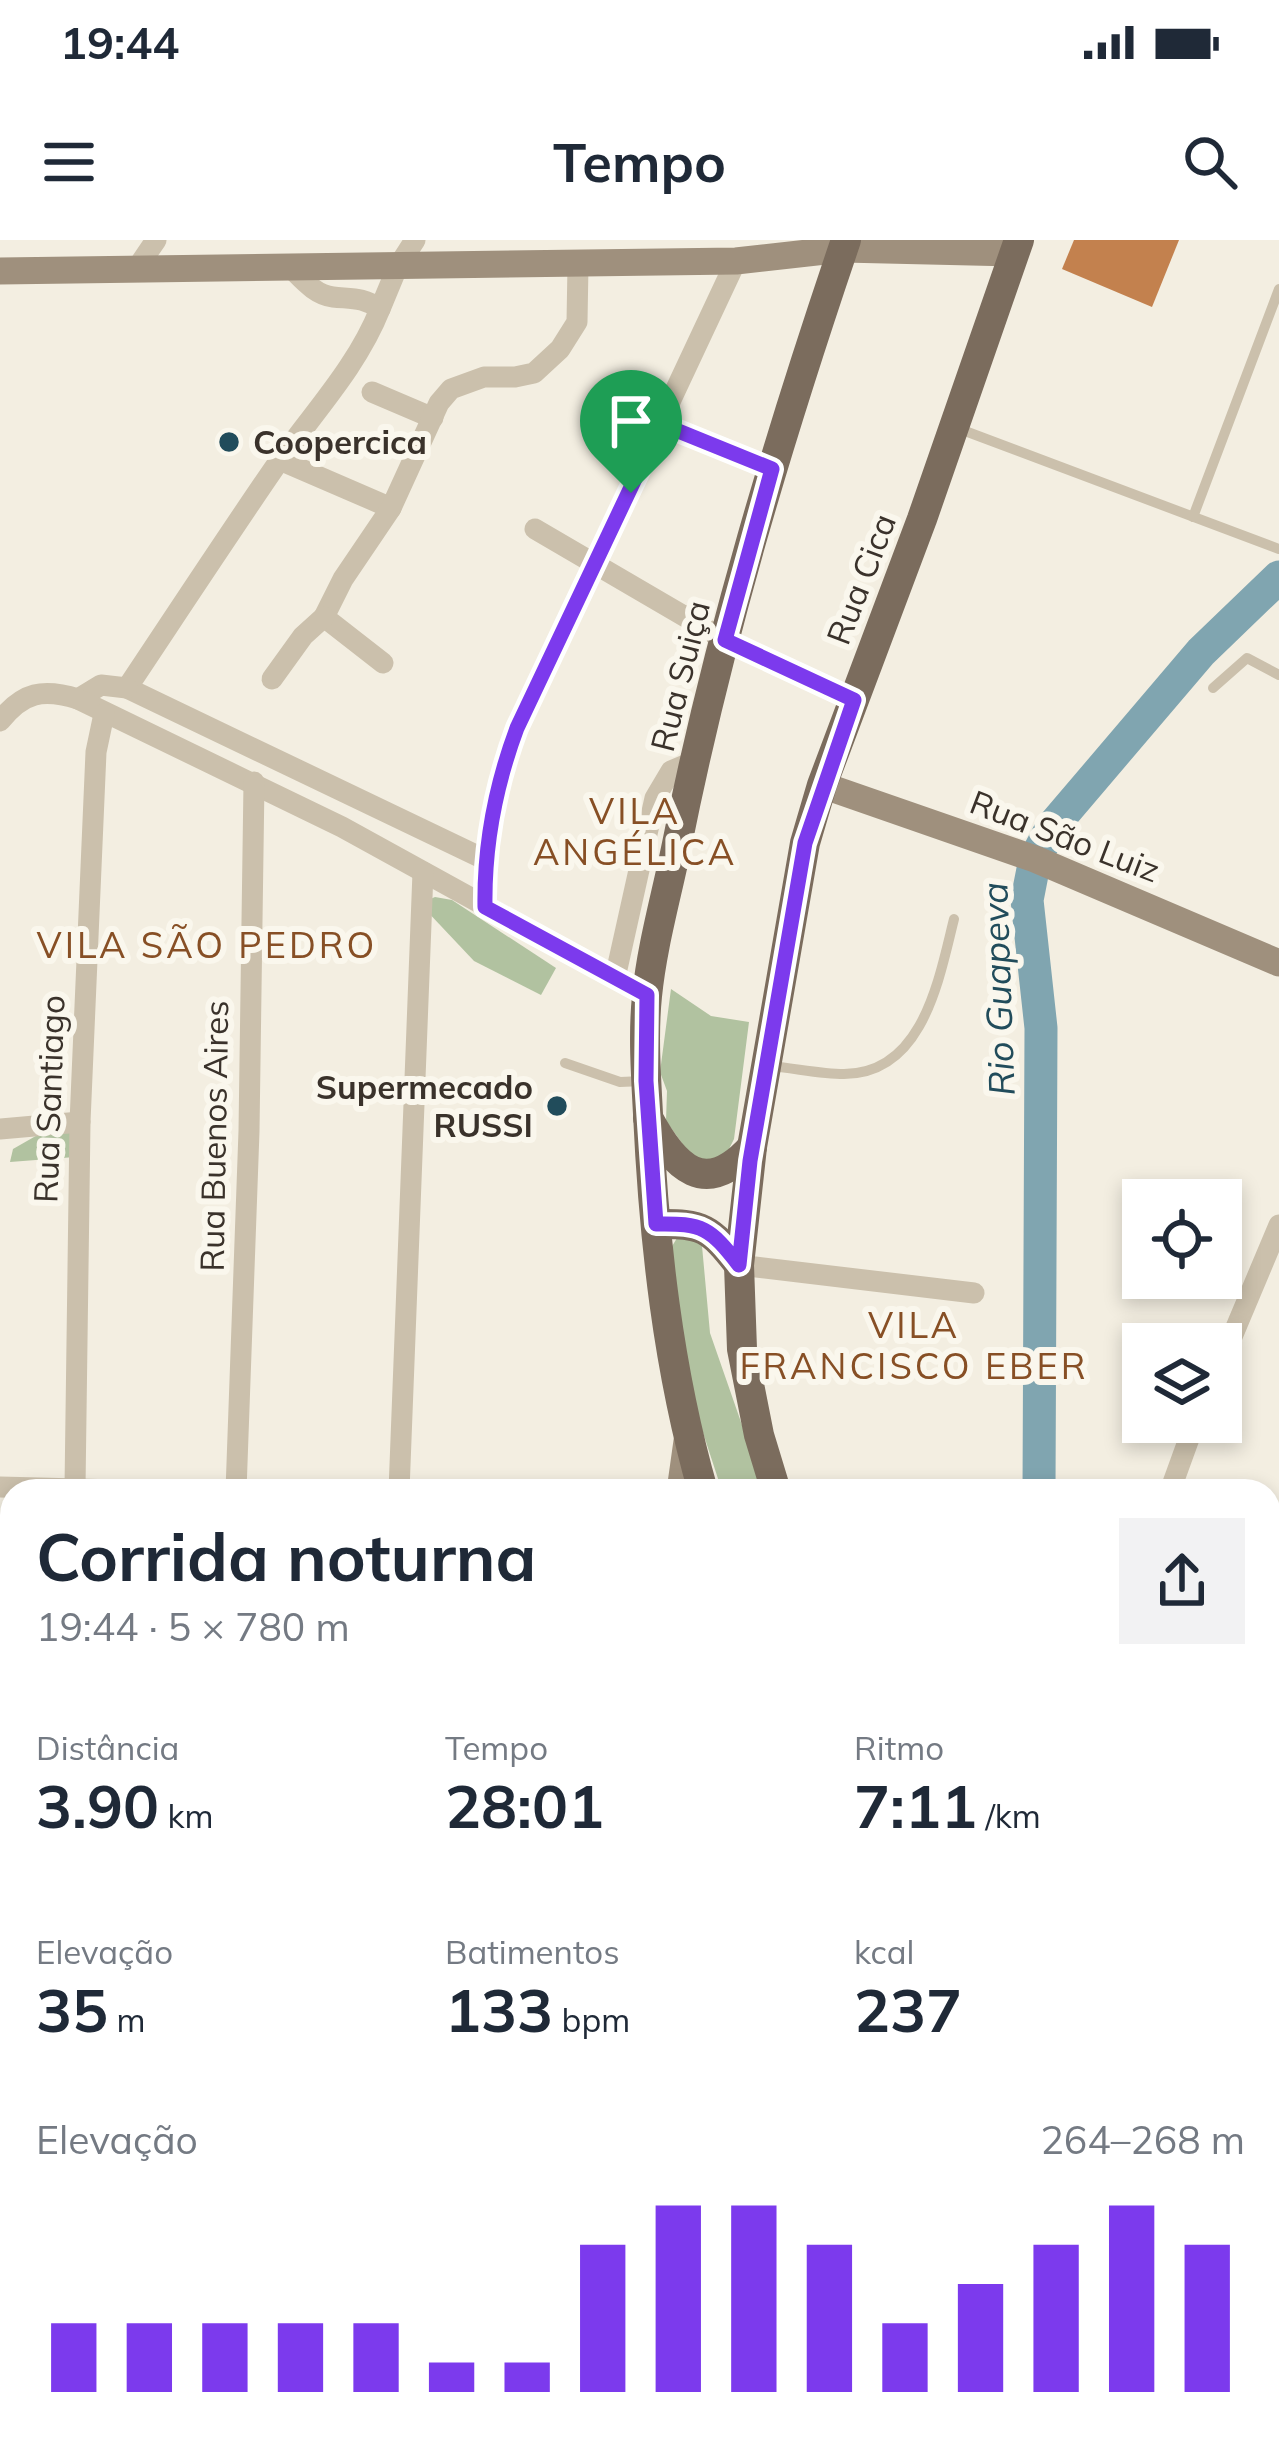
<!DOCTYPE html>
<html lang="pt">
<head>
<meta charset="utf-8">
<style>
  :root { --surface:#fff; --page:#f2f2f3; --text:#1f2937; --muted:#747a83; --accent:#7c3aed }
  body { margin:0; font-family:Mulish,sans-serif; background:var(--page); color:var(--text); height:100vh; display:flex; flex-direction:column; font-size:45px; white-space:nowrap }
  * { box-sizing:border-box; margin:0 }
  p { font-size:39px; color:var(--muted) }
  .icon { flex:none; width:66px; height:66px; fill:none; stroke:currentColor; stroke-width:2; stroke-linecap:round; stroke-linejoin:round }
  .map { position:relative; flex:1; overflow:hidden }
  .details { position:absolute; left:0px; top:1239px; width:1281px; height:972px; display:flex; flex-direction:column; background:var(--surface); border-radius:36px 36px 0 0; box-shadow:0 6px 18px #0003 }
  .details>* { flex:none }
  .tools { position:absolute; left:1122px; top:939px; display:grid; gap:24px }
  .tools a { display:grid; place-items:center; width:120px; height:120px; border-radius:0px; background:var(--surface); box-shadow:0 6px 18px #0003; font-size:60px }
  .pin { position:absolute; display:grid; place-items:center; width:102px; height:102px; color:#fff; margin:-123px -51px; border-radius:50% 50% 50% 0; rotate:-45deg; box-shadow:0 0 12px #0007 }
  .pin .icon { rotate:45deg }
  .round { display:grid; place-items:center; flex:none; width:126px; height:126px; border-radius:0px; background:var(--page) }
  .summary { display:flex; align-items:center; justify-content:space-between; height:204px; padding:0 36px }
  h1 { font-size:66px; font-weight:700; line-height:90px }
  .figures { display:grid; grid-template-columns:repeat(3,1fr); gap:18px; height:204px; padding:12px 36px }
  .figures div { display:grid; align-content:center }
  .figures b { font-size:60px; font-weight:700 }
  .figures small { font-size:33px; font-weight:400 }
  .figures p { font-size:33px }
  .chart { height:336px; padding:24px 36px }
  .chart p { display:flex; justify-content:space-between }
  .chart svg { width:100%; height:216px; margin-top:12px; stroke:var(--accent); stroke-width:6 }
  .status { display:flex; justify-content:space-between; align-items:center; height:84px; padding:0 60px; background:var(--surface); direction:ltr }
  .status svg { height:33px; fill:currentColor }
  header { display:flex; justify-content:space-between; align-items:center; height:156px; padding:0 36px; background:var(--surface); font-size:54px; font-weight:700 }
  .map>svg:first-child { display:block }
  .green { fill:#b1c2a0 }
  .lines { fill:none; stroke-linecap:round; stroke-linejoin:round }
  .river { stroke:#80a5b0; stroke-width:33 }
  .building { fill:#c3814e }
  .lane { stroke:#cbc0ac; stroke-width:10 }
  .street { stroke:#cbc0ac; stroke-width:21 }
  .secondary { stroke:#9f907d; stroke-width:27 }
  .primary { stroke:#7b6c5d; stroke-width:30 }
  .route-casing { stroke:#fff; stroke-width:24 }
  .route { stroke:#7c3aed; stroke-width:15 }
  .poi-dot { fill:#214c5b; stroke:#faf7ed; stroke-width:4.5 }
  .labels { text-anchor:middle; stroke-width:12; stroke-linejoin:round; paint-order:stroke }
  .poi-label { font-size:33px; font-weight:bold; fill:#3a322b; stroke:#faf7ed; text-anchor:start }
  .street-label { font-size:33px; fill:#3a322b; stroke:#faf7ed }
  .neighbourhood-label { font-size:36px; letter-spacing:3px; fill:#874f25; stroke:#faf7ed }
  .water-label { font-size:36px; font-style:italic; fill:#214c5b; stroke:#faf7ed }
</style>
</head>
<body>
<div class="status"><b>19:44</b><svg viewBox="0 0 49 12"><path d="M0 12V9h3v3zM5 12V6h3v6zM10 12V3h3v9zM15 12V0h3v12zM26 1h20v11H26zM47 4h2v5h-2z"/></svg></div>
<header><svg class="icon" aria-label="menu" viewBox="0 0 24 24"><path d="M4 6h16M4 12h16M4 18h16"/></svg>Tempo<svg class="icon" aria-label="search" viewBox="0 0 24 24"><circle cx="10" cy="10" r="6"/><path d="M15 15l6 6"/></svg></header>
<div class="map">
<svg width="1279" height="2211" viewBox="0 0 1279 2211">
  <rect width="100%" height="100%" fill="#f3eee1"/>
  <g class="green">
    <polygon points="435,657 452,660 556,728 541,755 474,721 424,668 428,660"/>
    <polygon points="671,749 711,776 749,782 734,899 727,913 715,924 692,917 666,881 667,851 660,832"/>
    <polygon points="71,887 75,917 10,922 13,909 41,893"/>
    <polygon points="692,995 702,1006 710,1093 765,1251 722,1251 693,1162 668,1013 677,998"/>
  </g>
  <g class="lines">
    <polyline class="river" points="1039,1251 1041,788 1027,660 1035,619 1052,587 1201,412 1279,337"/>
  </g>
  <polygon class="building" points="1074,0 1179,0 1152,67 1062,29"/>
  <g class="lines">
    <g class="lane">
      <polyline points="957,188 1279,309"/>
      <polyline points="1193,277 1279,49"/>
      <polyline points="1213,448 1247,418 1279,435"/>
      <polyline points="565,823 620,842 643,841"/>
      <path d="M769,826C794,828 820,834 844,834C923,834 939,739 954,679"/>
      <polyline points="1269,2016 1279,2012"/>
      <polyline points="1269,2133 1279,2140"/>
      <polyline points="1092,2199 1097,2211"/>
    </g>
    <g class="street">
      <polyline points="137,28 156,0"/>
      <path d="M293,30C304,41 316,55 333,57C352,59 363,57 380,69C357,127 313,173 277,224C226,298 177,373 127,448L484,619"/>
      <polyline points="380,69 397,28 415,0"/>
      <polyline points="372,152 433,178"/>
      <polyline points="661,184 772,229"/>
      <polyline points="280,220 391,268"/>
      <polyline points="535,289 725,400 854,460"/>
      <polyline points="383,423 324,377 343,339 391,268 439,163 451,149 484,137 515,137 534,133 560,109 577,82 578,25"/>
      <polyline points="272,439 303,396 324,377"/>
      <polyline points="78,459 101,445 127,448"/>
      <path d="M0,481C23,452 43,448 78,459L342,587L647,755"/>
      <path d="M485,667C483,604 495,547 517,488L736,21"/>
      <polyline points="615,738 655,558 671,531 695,521"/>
      <polyline points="0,889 80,882"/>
      <polyline points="739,1025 974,1053"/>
      <polyline points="1221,1123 1279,985"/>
      <polyline points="0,1247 156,1251"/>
      <polyline points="75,1248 80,882 96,512 104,474"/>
      <polyline points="236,1251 249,891 254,542"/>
      <polyline points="399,1251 423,632"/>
      <polyline points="1170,1251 1195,1182"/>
      <polyline points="1269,1400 1279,1399"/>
      <polyline points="0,1409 12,1408"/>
      <polyline points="0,1519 12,1501"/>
      <polyline points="0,1600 12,1597"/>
      <polyline points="1269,1802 1279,1797"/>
      <polyline points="1269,1888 1279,1908"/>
      <polyline points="0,1960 12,1954"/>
      <polyline points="292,2199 296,2211"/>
      <polyline points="781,2199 785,2211"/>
      <polyline points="955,2199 959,2211"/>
      <polyline points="28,2211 51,2199"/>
    </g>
    <g class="secondary">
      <polyline points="0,31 736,21 843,9 1014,13"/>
      <polyline points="822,545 1035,619 1279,723"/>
      <polyline points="680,1251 687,1201"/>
      <polyline points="515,2211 518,2199"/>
    </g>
    <g class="primary">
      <path d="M648,878C675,928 705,959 752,907"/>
      <path d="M656,984C703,983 710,988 739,1025"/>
      <path d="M703,1251C668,1129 654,1001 648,874C646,835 643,795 647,756C652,705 667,654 677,604C718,399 779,197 846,0"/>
      <polyline points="776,1251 759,1195 742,1109 739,1025 752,907 805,603 822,545 922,279 1019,0"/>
      <polyline points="1137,2199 1141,2211"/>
      <polyline points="1209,2199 1213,2211"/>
    </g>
  </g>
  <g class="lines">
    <g class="route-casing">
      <path id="route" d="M661,184L772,229L725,400L854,460L805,603L750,921L739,1025C710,988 703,983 656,984L646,841L647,755L485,667C484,604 495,547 517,488Z"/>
    </g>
    <use href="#route" class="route"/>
  </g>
  <g class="poi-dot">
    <circle cx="229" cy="202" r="12"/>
    <circle cx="557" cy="866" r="12"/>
  </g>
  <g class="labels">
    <g class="poi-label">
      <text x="253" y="214">Coopercica</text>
      <text x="533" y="859" text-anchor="end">Supermecado<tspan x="533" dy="38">RUSSI</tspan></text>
    </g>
    <g class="street-label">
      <text transform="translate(861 339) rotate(-69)" y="12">Rua Cica</text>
      <text transform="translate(680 436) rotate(-76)" y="12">Rua Suiça</text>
      <text transform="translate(1065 596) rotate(21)" y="12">Rua São Luiz</text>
      <text transform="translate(49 859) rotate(-88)" y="12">Rua Santiago</text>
      <text transform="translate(214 896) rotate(-89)" y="12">Rua Buenos Aires</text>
    </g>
    <g class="neighbourhood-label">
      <text x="635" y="584">VILA<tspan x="635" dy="41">ANGÉLICA</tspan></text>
      <text x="207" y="718">VILA SÃO PEDRO</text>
      <text x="914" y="1098">VILA<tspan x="914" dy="41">FRANCISCO EBER</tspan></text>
    </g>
    <g class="water-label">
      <text transform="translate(998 749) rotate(-92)" y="13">Rio Guapeva</text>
    </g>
  </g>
</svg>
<div class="tools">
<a><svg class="icon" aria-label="locate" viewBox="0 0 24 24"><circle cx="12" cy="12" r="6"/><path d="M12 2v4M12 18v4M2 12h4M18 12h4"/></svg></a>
<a><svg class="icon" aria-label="layers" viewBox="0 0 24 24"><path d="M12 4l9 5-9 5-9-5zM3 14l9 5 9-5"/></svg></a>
</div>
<div class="pin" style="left:631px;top:253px;background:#1e9e55"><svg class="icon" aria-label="arrive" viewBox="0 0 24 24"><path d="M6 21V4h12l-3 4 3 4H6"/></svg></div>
<section class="details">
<div class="summary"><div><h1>Corrida noturna</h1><p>19:44 · 5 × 780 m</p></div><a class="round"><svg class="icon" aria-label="share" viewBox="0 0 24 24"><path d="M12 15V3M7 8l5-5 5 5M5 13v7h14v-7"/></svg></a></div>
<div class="figures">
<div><p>Distância</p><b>3.90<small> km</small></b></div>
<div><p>Tempo</p><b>28:01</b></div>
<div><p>Ritmo</p><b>7:11<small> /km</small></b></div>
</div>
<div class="figures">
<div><p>Elevação</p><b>35<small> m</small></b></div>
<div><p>Batimentos</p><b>133<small> bpm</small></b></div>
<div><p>kcal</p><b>237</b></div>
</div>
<div class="chart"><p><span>Elevação</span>264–268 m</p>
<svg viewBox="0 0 160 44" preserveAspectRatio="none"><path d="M5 44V30M15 44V30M25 44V30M35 44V30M45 44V30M55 44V38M65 44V38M75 44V14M85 44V6M95 44V6M105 44V14M115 44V30M125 44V22M135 44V14M145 44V6M155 44V14"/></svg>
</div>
</section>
</div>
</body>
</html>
